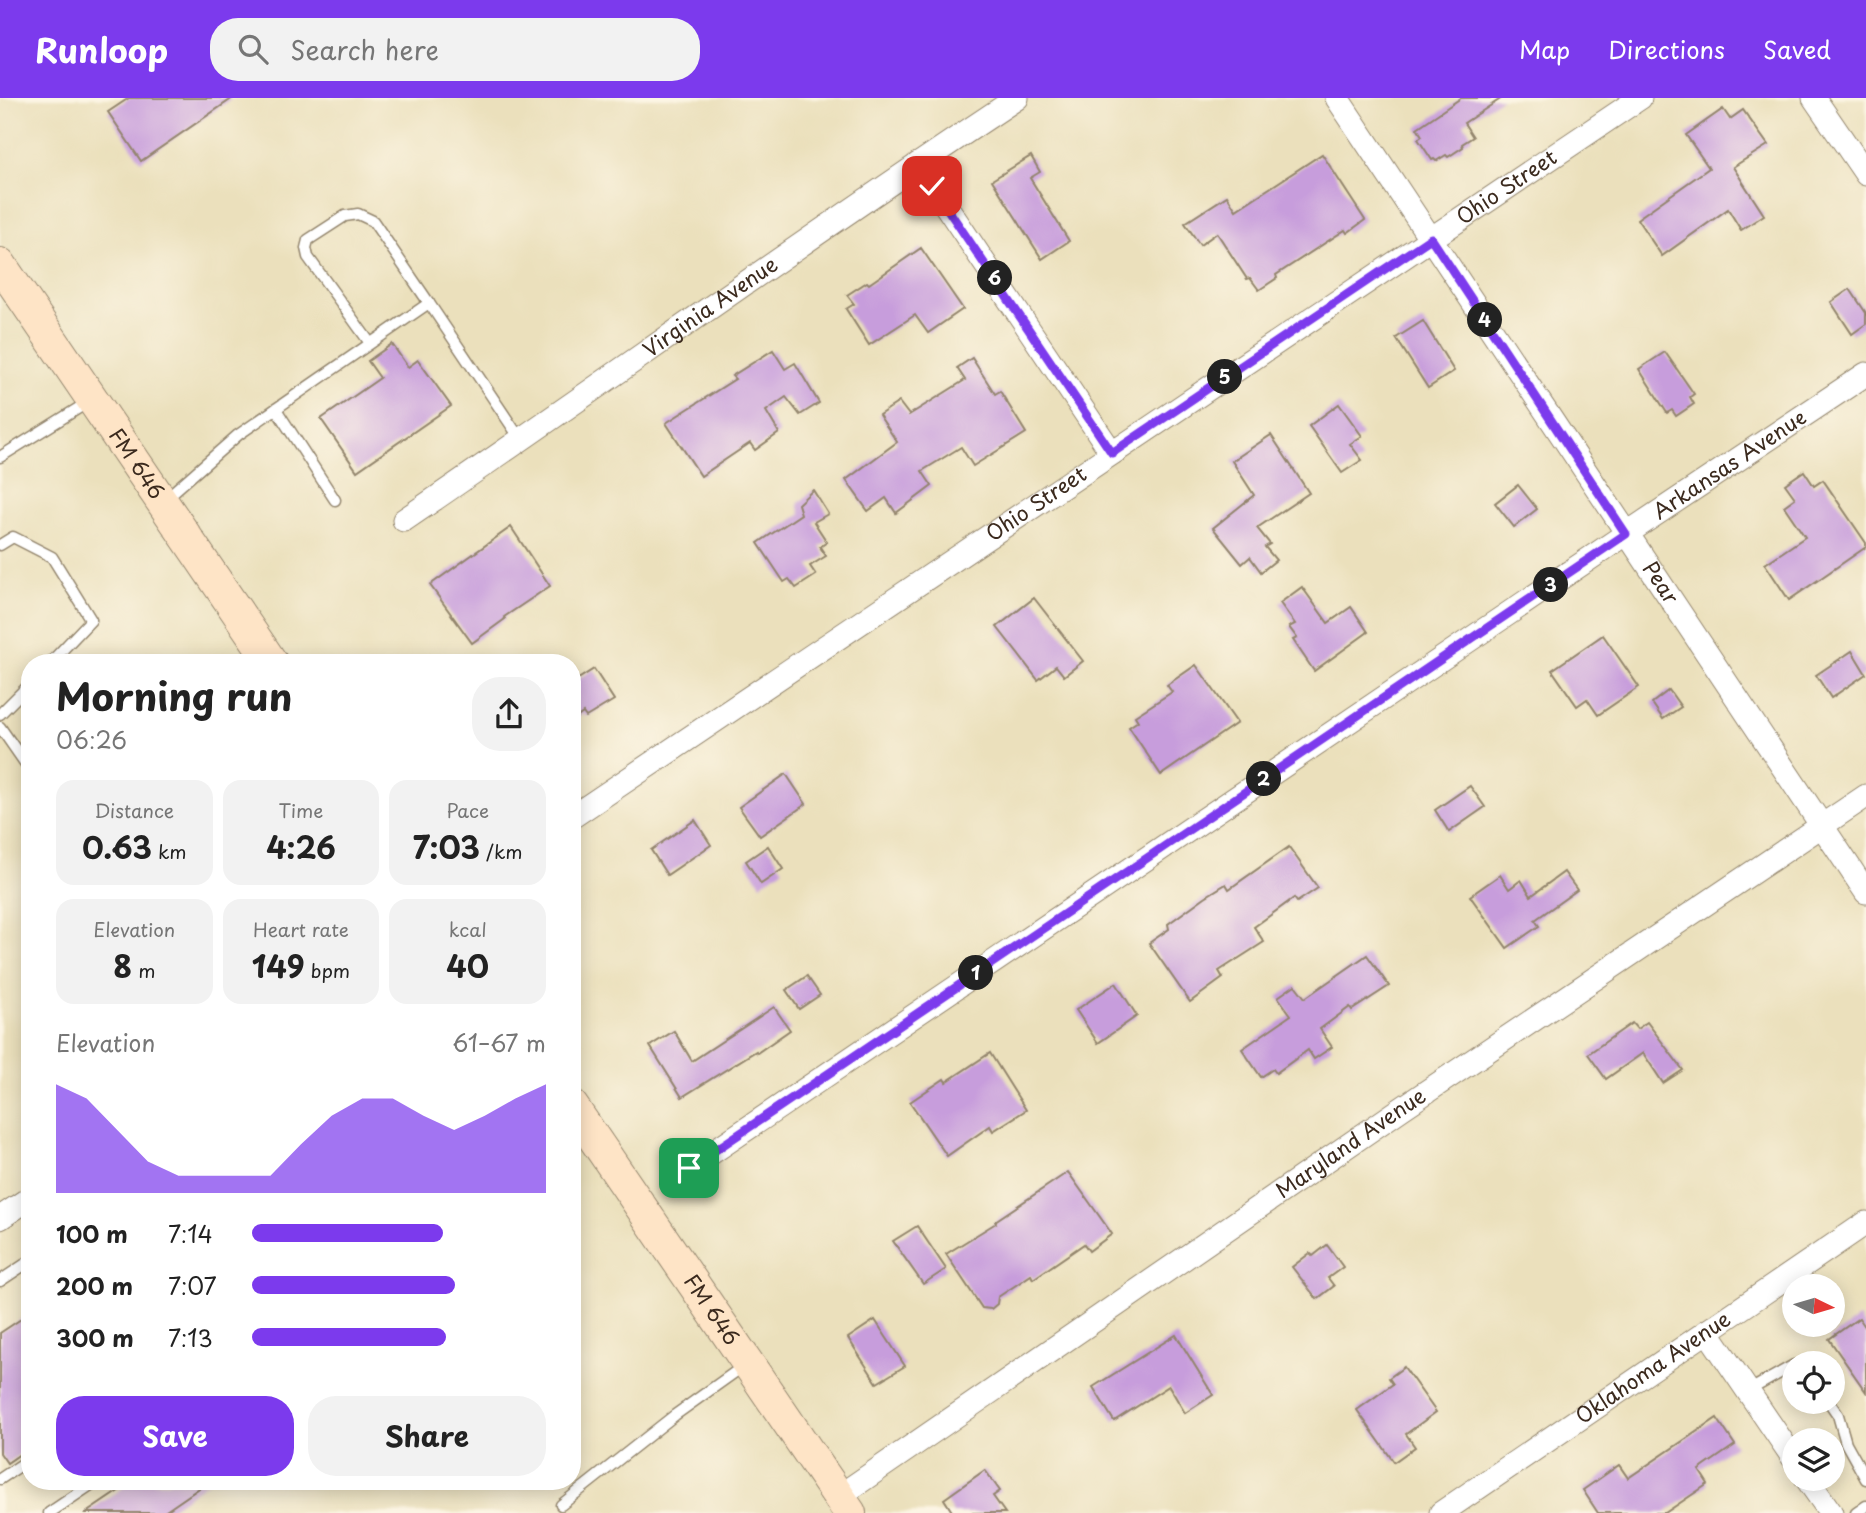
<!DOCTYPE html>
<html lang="en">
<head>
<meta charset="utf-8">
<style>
  :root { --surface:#fff; --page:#f2f2f2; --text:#222; --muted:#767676; --accent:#7c3aed }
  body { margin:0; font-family:"Playpen Sans",sans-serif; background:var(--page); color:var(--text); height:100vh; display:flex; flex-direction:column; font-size:26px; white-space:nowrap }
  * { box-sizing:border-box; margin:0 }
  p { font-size:23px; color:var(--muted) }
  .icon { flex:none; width:38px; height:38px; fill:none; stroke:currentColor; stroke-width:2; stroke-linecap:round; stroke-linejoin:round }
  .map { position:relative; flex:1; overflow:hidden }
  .details { position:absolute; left:21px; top:556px; width:560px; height:836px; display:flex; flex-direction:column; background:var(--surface); border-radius:28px; box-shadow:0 4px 18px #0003 }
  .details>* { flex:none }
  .needle { width:46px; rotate:95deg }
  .controls { position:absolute; left:1782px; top:1176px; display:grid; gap:14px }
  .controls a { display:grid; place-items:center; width:63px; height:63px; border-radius:50%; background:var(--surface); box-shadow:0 4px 18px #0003; font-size:35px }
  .pin { position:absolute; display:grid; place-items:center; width:60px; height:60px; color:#fff; margin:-30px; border-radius:14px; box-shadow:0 4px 10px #0006 }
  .km { position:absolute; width:35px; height:35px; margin:-18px; border-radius:50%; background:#222; color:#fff; font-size:19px; line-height:35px; text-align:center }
  .round { display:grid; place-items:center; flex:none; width:74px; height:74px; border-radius:28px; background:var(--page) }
  .headline { display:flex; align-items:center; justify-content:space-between; height:119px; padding:0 35px }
  h1 { font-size:38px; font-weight:700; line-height:52px }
  .stats { display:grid; grid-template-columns:repeat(3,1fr); gap:10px; height:119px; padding:7px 35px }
  .stats div { display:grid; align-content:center; border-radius:18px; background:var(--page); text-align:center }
  .stats b { font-size:30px; font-weight:700 }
  .stats small { font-size:19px; font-weight:400 }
  .stats p { font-size:19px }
  .chart { height:196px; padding:14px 35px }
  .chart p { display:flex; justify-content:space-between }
  .chart svg { width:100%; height:126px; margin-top:7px; fill:var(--accent); opacity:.7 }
  .action { display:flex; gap:14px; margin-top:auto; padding:14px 35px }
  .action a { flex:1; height:80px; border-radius:28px; background:var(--accent); color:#fff; font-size:28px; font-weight:700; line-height:80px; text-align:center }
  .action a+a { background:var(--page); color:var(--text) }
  ul { padding:0 35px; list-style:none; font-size:23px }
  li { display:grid; grid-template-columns:112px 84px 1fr; align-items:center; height:52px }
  li i { height:18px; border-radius:9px; background:var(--accent) }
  header { display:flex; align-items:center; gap:42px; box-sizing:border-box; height:98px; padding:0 35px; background:var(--accent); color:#fff }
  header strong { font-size:33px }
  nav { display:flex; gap:38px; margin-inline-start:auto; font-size:24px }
  .search { width:490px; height:63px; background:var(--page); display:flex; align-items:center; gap:18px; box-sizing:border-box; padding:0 24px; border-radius:28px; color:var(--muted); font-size:26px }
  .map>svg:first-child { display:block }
  .building { fill:#c79ddc }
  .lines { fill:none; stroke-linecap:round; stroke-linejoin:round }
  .lane-casing { stroke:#93856d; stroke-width:13 }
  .street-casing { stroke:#93856d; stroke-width:25 }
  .secondary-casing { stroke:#93856d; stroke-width:34 }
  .lane { stroke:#fff; stroke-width:10 }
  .street { stroke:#fff; stroke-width:23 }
  .secondary { stroke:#fee4c6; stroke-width:32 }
  .route-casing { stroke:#fff; stroke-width:14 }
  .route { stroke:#7c3aed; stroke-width:9 }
  .labels { text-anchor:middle; stroke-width:5; stroke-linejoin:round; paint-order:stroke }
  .street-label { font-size:21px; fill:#3b2a1e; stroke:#fcf5e5 }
</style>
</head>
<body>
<header>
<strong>Runloop</strong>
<div class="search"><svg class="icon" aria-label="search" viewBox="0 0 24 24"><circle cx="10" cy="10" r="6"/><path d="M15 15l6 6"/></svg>Search here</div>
<nav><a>Map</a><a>Directions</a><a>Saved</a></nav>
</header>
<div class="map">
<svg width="1866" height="1415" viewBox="0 0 1866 1415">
  <rect width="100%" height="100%" fill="#fcf5e5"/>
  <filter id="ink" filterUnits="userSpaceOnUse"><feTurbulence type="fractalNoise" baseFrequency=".0143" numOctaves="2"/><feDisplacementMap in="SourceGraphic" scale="14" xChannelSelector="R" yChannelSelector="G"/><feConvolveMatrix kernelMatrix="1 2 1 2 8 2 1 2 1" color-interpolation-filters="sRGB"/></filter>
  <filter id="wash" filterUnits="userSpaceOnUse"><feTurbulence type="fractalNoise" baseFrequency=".00686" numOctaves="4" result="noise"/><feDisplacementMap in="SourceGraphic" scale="28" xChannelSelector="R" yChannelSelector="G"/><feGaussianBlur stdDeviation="1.57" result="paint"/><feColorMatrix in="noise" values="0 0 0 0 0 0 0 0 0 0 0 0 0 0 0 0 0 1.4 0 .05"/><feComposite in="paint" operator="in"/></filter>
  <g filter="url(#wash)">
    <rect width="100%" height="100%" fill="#ebe0bc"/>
    <g id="blocks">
      <g class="building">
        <polygon points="129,0 233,0 141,63 108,14"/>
        <polygon points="1461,0 1502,0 1464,25 1473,39 1462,46 1463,49 1448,59 1446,57 1436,63 1434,61 1432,62 1418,41 1422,38 1417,30"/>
        <polygon points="1723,11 1730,21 1743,12 1768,47 1733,69 1764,117 1741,132 1728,111 1662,158 1637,121 1709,70 1686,37"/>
        <polygon points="1322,56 1365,122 1347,135 1345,132 1276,177 1277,180 1259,192 1250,180 1247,181 1217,135 1200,147 1185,125 1227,98 1236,112"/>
        <polygon points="1031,58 1040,74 1030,80 1069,143 1042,161 992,82"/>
        <polygon points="921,150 963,211 928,235 915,217 869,247 846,211 854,206 847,197 867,184 869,186"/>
        <polygon points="1850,191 1866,215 1866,226 1852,236 1831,204"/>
        <polygon points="1423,223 1454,273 1428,290 1396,240"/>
        <polygon points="392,246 408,269 418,262 451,308 357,373 321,321 380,280 368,263"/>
        <polygon points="773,252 785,271 795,265 819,305 800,317 786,299 766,313 779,335 755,352 750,345 701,378 666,325 735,281 732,278"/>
        <polygon points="1665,254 1694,296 1690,299 1694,306 1676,318 1672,312 1667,315 1639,271"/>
        <polygon points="972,260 995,296 1000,293 1026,335 973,368 961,349 922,373 932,388 896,415 886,400 868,413 846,382 897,344 879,317 899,304 909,317 965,282 957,270"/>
        <polygon points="1339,306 1362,338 1350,346 1362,362 1342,375 1309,328"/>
        <polygon points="1271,337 1309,395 1257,430 1270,446 1265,449 1276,462 1261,474 1250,459 1242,466 1213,430 1254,397 1232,363"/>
        <polygon points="1804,373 1814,388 1823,382 1866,445 1866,449 1789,502 1765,466 1805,439 1784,408 1795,400 1785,386"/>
        <polygon points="1518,387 1537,411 1514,429 1495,405"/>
        <polygon points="813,392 828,416 814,424 827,444 820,449 826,458 810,468 816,477 796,490 789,481 784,484 758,445 801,416 798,406"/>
        <polygon points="511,429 550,488 504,519 505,521 472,545 430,487"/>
        <polygon points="1302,489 1328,525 1351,509 1368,534 1314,573 1293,542 1297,540 1289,529 1295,526 1280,505"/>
        <polygon points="1034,500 1083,563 1064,578 1056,568 1038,582 997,529"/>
        <polygon points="1603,537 1639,589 1598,617 1587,601 1577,608 1552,572"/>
        <polygon points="1852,553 1866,576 1831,600 1816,577"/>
        <polygon points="1196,567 1237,625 1161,677 1129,629 1138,623 1135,618 1172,594 1167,587"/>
        <polygon points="594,571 614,602 586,619 583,615 572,623 572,585"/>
        <polygon points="1669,592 1681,609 1663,621 1652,605"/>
        <polygon points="786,676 806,706 760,738 739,709"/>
        <polygon points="1470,688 1485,709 1449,734 1435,712"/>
        <polygon points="695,722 711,747 667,777 651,752"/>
        <polygon points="768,748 783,771 761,786 746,763"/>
        <polygon points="1289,749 1318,790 1297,804 1294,800 1254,829 1264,844 1219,873 1223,880 1190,904 1149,845 1169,831 1168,826 1205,799 1226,786 1229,791"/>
        <polygon points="1564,774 1577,792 1535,822 1539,828 1507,850 1470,798 1500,777 1509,791 1521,782 1531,798"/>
        <polygon points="1367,857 1389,888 1352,912 1350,909 1320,931 1332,949 1314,961 1308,952 1276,975 1273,971 1261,979 1242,951 1291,917 1278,899 1295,887 1305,900"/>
        <polygon points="807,878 820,897 799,911 786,892"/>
        <polygon points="1116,885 1137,918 1098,945 1076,912"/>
        <polygon points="774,909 790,932 757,955 756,953 682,999 650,948 674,933 692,963"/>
        <polygon points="1647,924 1683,972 1663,985 1643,955 1606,981 1588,956 1632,925 1637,931"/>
        <polygon points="990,955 1026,1012 993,1033 990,1028 947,1058 910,1004 944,981 946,984"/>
        <polygon points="1068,1074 1112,1136 1089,1153 1084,1146 1033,1181 1031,1177 998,1199 997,1206 991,1211 982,1210 946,1156 996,1125 995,1123"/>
        <polygon points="917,1128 946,1171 923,1186 893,1143"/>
        <polygon points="1327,1147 1343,1169 1328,1180 1334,1188 1317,1201 1292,1169 1310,1155 1313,1158"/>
        <polygon points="30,1215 30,1349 7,1365 0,1355 0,1235"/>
        <polygon points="1859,1220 1866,1230 1866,1294 1829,1241"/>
        <polygon points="875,1222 905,1268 877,1285 848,1240"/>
        <polygon points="1176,1237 1213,1297 1185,1315 1169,1288 1114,1323 1093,1289"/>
        <polygon points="1404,1269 1436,1314 1406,1336 1415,1349 1394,1364 1357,1312 1393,1286 1389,1280"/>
        <polygon points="1717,1320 1735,1347 1699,1372 1708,1386 1665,1415 1598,1415 1583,1392 1619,1367 1628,1380"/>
        <polygon points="985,1372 1000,1393 993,1398 1005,1415 953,1415 944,1401"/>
        <polygon points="132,1384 208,1384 163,1415 86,1415"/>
      </g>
    </g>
  </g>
  <g filter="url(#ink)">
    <use href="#blocks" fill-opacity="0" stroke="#93856d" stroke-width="2"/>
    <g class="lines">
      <g class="lane-casing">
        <g id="lane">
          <polyline points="370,245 308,159 306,150 308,142 345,118 358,116 373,123 429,205"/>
          <polyline points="276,311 335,402"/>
          <polyline points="0,359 90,303"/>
          <polyline points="164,402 238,337 429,205 521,342"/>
          <polyline points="0,447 13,439 52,459 91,522 50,565"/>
          <polyline points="0,616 30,586"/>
          <polyline points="0,629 30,672"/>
          <polyline points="0,1183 30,1163"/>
          <polyline points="1748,1293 1794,1267"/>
          <polyline points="1829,1304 1838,1317 1846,1345 1866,1381"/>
          <polyline points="0,1381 30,1361"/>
          <polyline points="561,1407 675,1317 745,1267"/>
          <polyline points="49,1415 95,1384"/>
          <polyline points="1856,1415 1866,1408"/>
        </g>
      </g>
      <g class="street-casing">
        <g id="street">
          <path id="s1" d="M1337,0L1866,794"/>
          <polyline points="1814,0 1866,76"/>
          <polyline points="918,66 1112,355"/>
          <path id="s2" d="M404,422C609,282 810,137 1017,0"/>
          <path id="s3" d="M572,719L1640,0"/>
          <path id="s4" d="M689,1070L1626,436L1866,276"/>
          <polyline points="0,1120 30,1100"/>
          <polyline points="1707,1233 1794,1361"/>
          <polyline points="1807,1381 1831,1415"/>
          <path id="s5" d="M838,1399L1401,1011L1866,698"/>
          <path id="s6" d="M1441,1415L1866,1125"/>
        </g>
      </g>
      <g class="secondary-casing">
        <g id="secondary">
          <path id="s7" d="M0,166L272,565"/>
          <path id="s8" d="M572,1008L850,1415"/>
        </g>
      </g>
      <use href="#lane" class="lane"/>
      <use href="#street" class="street"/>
      <use href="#secondary" class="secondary"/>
    </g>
  </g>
  <g class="lines" filter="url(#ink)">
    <g class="route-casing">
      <polyline id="route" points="689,1070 1626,436 1431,140 1112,355 932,88"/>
    </g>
    <use href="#route" class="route"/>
  </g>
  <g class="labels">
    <g class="street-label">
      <text dy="7" stroke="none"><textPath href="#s3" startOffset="1127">Ohio Street</textPath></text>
      <text dy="7" stroke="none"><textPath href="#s2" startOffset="373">Virginia Avenue</textPath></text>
      <text dy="7" stroke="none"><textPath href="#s7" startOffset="242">FM 646</textPath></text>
      <text dy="7" stroke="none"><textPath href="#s4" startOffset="1256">Arkansas Avenue</textPath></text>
      <text dy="7" stroke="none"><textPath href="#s3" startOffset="560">Ohio Street</textPath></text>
      <text dy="7" stroke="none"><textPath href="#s1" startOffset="583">Pear</textPath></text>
      <text dy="7" stroke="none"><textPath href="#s5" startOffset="623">Maryland Avenue</textPath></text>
      <text dy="7" stroke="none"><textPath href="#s8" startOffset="247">FM 646</textPath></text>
      <text dy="7" stroke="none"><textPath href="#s6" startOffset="257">Oklahoma Avenue</textPath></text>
    </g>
  </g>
</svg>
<div class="controls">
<a><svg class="needle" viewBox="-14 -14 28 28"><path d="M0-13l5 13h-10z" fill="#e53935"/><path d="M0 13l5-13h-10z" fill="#767676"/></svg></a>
<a><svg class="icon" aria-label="locate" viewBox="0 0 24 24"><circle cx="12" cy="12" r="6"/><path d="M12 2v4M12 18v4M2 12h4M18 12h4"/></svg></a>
<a><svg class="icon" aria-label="layers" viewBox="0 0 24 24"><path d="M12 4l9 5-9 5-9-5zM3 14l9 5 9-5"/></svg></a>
</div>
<div class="pin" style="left:689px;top:1070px;background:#1e9e55"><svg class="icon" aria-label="arrive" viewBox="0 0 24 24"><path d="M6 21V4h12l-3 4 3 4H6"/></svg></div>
<div class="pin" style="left:932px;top:88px;background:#d93025"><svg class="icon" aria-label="check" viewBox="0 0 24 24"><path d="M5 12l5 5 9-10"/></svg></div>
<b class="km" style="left:976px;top:875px">1</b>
<b class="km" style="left:1264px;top:681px">2</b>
<b class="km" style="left:1551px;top:487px">3</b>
<b class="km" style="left:1485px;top:222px">4</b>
<b class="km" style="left:1225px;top:279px">5</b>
<b class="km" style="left:995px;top:180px">6</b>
<section class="details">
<div class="headline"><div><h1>Morning run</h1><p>06:26</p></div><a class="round"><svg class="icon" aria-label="share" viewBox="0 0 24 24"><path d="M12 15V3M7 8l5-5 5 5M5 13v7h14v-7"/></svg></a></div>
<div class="stats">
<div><p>Distance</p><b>0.63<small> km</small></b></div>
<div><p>Time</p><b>4:26</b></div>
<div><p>Pace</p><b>7:03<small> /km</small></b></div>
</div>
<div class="stats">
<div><p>Elevation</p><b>8<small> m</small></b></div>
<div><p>Heart rate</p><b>149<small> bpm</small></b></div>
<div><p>kcal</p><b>40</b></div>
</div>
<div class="chart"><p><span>Elevation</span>61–67 m</p>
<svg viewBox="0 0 160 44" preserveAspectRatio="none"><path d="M0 44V6L10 11L20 22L30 33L40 38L50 38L60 38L70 38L80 27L90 17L100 11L110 11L120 17L130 22L140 17L150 11L160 6V44z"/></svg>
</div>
<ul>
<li><b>100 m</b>7:14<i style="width:65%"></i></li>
<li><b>200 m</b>7:07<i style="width:69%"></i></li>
<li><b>300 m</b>7:13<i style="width:66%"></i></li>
</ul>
<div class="action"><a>Save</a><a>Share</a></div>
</section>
</div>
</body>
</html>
